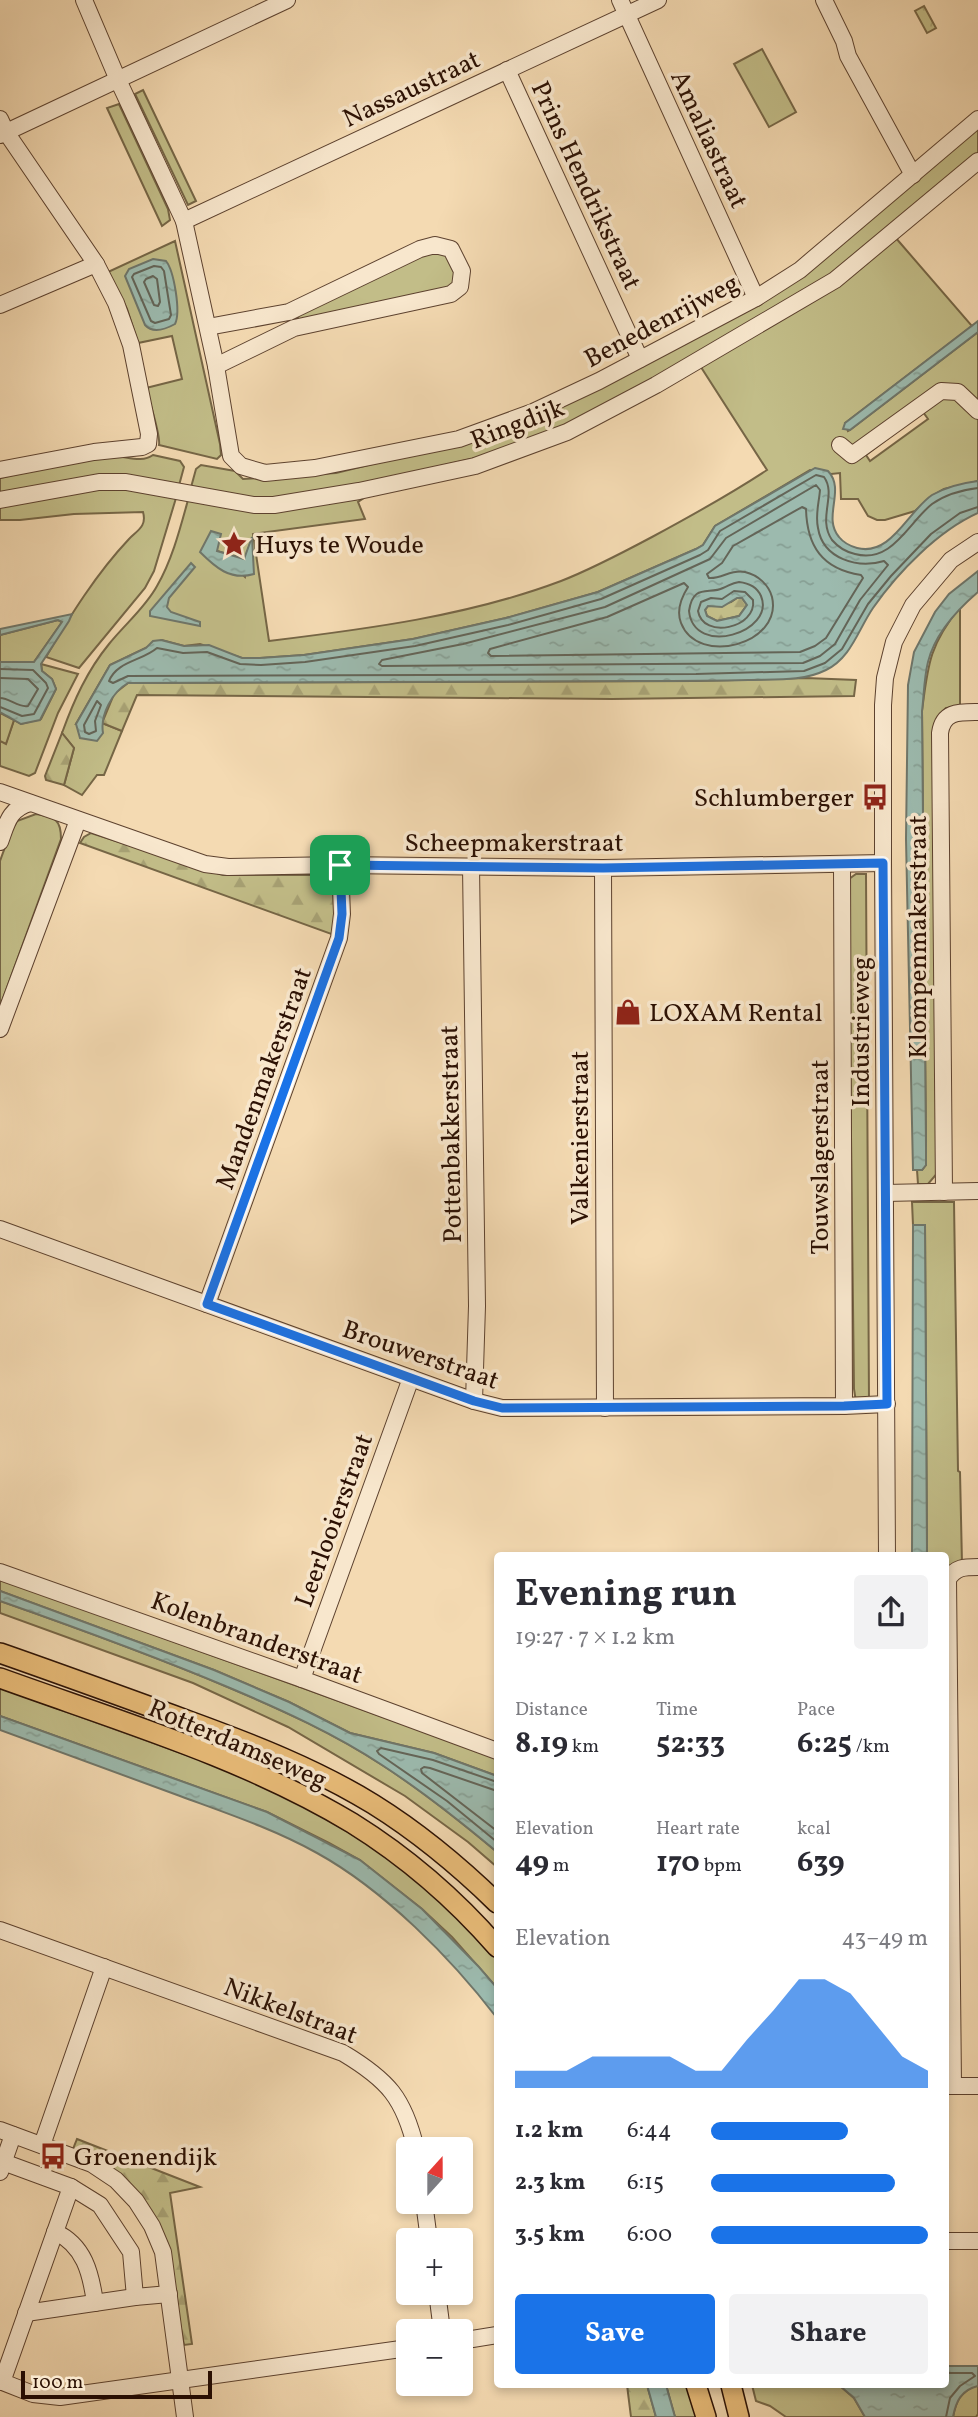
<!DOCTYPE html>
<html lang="en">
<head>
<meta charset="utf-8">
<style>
  :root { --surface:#fff; --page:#f2f2f3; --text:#2b2b33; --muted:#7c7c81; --accent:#1a73e8 }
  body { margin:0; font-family:Vollkorn,serif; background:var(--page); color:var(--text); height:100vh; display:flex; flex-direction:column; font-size:26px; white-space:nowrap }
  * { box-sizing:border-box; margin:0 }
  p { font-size:23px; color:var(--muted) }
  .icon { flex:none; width:38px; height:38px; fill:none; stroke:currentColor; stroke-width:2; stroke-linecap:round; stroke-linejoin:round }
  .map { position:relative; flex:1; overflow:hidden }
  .sheet { position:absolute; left:494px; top:1552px; width:455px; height:836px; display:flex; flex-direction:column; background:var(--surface); border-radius:7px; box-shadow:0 4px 10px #0003 }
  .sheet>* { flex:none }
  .needle { width:46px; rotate:21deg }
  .tools { position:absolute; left:396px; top:2137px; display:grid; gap:14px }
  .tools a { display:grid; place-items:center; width:77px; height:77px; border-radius:7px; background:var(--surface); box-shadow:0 4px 10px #0003; font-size:35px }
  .scale { position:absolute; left:21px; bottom:18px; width:191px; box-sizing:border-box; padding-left:7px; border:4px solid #2b1003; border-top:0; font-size:19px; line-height:24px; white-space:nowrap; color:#2b1003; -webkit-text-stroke:5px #f8e7cd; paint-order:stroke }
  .pin { position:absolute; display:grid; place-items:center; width:60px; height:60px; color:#fff; margin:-30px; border-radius:14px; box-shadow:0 4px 10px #0006 }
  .round { display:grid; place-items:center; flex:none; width:74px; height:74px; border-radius:7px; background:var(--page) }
  .headline { display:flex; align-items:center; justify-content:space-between; height:119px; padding:0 21px }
  h1 { font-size:38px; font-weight:700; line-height:52px }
  .metrics { display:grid; grid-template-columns:repeat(3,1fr); gap:10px; height:119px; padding:7px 21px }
  .metrics div { display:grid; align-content:center }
  .metrics b { font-size:30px; font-weight:700 }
  .metrics small { font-size:19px; font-weight:400 }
  .metrics p { font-size:19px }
  .chart { height:196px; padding:14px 21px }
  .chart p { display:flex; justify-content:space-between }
  .chart svg { width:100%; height:126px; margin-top:7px; fill:var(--accent); opacity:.7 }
  .action { display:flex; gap:14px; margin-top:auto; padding:14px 21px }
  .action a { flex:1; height:80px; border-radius:7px; background:var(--accent); color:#fff; font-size:28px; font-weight:700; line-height:80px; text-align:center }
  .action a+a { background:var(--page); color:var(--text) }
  ul { padding:0 21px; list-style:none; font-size:23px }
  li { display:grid; grid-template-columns:112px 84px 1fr; align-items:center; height:52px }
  li i { height:18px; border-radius:9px; background:var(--accent) }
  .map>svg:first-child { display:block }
  .green { fill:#c2bd88; stroke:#766646; stroke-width:2; fill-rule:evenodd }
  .forest { fill:url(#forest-firs); stroke:#766646; stroke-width:2 }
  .park { fill:url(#park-crowns); stroke:#766646; stroke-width:2 }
  .water { fill:url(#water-ripples); stroke:#6f766a; stroke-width:2; fill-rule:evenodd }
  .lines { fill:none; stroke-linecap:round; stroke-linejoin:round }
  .shore { stroke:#646558; stroke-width:2 }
  .minor-casing { stroke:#5d422f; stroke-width:18 }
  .major-casing { stroke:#2b1003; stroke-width:22 }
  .minor { stroke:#f8e7cd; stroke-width:16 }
  .major { stroke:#eabd79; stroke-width:19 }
  .route-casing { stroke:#fff; stroke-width:14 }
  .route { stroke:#1a73e8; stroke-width:9 }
  .labels { text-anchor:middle; stroke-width:7; stroke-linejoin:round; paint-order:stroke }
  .street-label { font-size:26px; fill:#2b1003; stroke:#f8e7cd }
  .poi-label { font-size:26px; fill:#2b1003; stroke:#f8e7cd; text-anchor:start }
</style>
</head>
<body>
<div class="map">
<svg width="978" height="2417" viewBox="0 0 978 2417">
  <defs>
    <pattern id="forest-firs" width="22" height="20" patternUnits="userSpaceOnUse" patternTransform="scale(1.75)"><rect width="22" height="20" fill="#c2bd88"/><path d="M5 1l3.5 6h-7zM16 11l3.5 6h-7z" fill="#a7a174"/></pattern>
    <pattern id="park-crowns" width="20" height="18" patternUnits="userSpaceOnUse" patternTransform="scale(1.75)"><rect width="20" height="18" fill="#c2bd88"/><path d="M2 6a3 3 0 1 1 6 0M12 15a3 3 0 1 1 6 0" fill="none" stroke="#a7a174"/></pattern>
    <pattern id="water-ripples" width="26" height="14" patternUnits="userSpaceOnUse" patternTransform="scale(1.75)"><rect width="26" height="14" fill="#9cbaae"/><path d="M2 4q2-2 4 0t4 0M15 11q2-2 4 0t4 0" fill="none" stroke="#879f94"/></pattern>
  </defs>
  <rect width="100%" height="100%" fill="#f4dab2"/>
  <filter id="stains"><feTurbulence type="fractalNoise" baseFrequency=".00286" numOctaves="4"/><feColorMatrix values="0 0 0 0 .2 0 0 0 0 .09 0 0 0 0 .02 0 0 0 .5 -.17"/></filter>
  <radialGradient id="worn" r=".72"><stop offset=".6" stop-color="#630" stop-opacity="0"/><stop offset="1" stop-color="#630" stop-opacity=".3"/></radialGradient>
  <g class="green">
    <polygon points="762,49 796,112 769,127 734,64"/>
    <polygon points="143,90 196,201 188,205 135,94"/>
    <polygon points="119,104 168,209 170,220 162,226 107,108"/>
    <polygon points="978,126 978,155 843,270 610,405 515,449 336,490 253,500 190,491 196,469 201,465 235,471 243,479 336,473 478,438 778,290"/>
    <path d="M895,237L972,326L845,423L848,431L850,430L978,332V481L944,489L932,496L915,511L885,520H877L868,516L858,499H841L840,473L831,474L810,470L715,526L703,545L696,549L598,592L506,618L413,639L304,655L260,658H242L200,644L184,646L162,640L110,665L76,724L102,723L122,731L104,775H97L82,795L64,785L74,748L62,733C74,700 87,671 109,644C125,624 145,608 157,586C172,560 180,529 188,500L267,512L364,498L358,502L365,519L253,534L269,641C367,629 468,616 561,581C592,569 622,553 652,537C691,516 729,495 767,470L699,364ZM923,412L928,419L870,461L866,455ZM252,538L245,577L217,551L245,559Z"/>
    <path d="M175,241L220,444L221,455L217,459L159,445C161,435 149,401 146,388L182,379L172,336L138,343L127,309L108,272Z"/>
    <polygon points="424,252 445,253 456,276 452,288 299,322 297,314"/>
    <path d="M153,455L180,461L184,467L178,489L144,483L0,496V478C36,470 73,460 110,456C124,455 141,464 153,455Z"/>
    <path d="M102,489L133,490L176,498L154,571L145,588L79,668L46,657C70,616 96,574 129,539C138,530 147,526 143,512L74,514L20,520H0V505Z"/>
    <path d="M960,607V707L946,708L940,714V1170L928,1184H918L917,1170H922L926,1165V1147L922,711C928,664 929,646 960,607Z"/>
    <polygon points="58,620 62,622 34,662 0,662 0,635"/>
    <polygon points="41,664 78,674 58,713 35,773 29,776 0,766 0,741 6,743 14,720 21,724 41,719 56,689 52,679 42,671"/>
    <path d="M36,814C55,817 61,819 61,839L0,1007V861L11,831L17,821Z"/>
    <polygon points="856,874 866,874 869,1402 856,1402 854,1389 848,885 849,879"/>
    <polygon points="912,1202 954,1202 958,1471 960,1472 962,1564 956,1564 945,1570 945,1556 927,1556 925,1225 913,1225"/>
    <polygon points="0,1579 497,1758 497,1776 434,1753 350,1733 289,1702 214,1670 0,1591"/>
    <path d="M0,1601C77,1628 154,1656 230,1688C282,1710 335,1734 382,1765C423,1791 460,1821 497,1852V1867L468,1842L405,1796L288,1727L193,1683L0,1613Z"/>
    <polygon points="0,1688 231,1771 287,1796 370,1845 429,1890 497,1956 497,1988 452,1937 422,1909 360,1860 329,1843 267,1812 0,1716"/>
    <polygon points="666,2385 690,2385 700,2417 675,2417"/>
    <polygon points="752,2385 839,2385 854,2398 865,2417 786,2417 770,2406 756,2401"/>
    <path d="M975,2386H978V2414L976,2417H953C956,2401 960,2393 975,2386Z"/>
  </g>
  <g class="forest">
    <polygon points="737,598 742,598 747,605 739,616 717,621 707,616 705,610 708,606 731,602"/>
    <polygon points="806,678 856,680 854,696 612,699 137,695 122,731 102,723 114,694 128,683 696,681"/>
    <polygon points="0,713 14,720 6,744 0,741"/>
    <polygon points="62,733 74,748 64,785 46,780 45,776"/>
    <polygon points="91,833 223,875 319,875 334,883 339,896 334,935 80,843 84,837"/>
    <polygon points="77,2139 200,2187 170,2193 192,2344 184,2345 163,2233 73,2149"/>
    <polygon points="627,2385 647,2385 656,2417 631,2417"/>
  </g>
  <polygon class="park" points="924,6 936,28 927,33 915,11"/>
  <g class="water">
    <path d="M153,259L166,261C174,271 181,312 175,324C166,329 153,334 145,325L125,276L129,269Z"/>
    <polygon points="978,321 978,332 850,430 843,429 845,423"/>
    <path d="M815,468L828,471C846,490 822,517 839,537C843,542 850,546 857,548C891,557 908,511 932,495C946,487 962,483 978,481V513C938,531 898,572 873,608C858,630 851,658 826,670C802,682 774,679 748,680C711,681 674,681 637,681C467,682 297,682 128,683C112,692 100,715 103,733L97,741L80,738L76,724L110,665L146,648L153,641L161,640L184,646L209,645L242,658H260L304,655L413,639L506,618L598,592L696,549L703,545L715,526ZM737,598H742L747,605L739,616L717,621L707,616L705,610L708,606L722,607Z"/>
    <path d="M211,531L221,534L217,551L244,559L252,537L254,574C230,581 215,567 200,552Z"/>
    <polygon points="191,563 195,567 169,598 167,607 171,612 200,622 200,626 150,616 150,611"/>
    <path d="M978,571V592C957,610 935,633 928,662C924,678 924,695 922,711L926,1147V1165L922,1170H913L906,839L908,685L914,652L935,612L949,594Z"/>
    <polygon points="72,614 69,621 41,664 42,671 52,679 56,689 40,720 21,724 0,712 0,662 34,662 62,622 58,620 0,635 0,629"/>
    <polygon points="913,1225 925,1225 927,1556 912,1556"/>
    <path d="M0,1591L214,1670L289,1702L350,1733L434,1753L497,1776V1852C460,1821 422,1791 382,1765C335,1734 282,1710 230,1688C154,1656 77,1628 0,1601Z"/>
    <path d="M0,1716L267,1812L360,1860L422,1909L479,1967L497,1988V2018C451,1958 384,1890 317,1853C274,1829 226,1813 180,1796C120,1774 60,1752 0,1730Z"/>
    <path d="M945,2366H978V2386C961,2390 956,2401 953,2417H865L854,2398L839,2385H945Z"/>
    <polygon points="647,2385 666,2385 675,2417 656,2417"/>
  </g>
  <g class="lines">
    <g class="shore">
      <polygon points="154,266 161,267 164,271 171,315 169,319 155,323 151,321 132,277 134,274"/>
      <polygon points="153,276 157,279 160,302 158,306 154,305 144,282 146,279"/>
      <path d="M816,485L820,490C819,503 815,515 818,528C823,559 858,569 884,561L888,565L860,600L835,644L820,656L803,663L382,666L379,664L382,660L463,644L605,607L710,559L726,538Z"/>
      <path d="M978,488C962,490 946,494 932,504C908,523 892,564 855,554C846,552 838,547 832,540C817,518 837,495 824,477L816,475L720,531L708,550L700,555L601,599L508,625L415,646L305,662L261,665L240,664L207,652L183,653L157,648C142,661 117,661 109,681L113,683L128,676L696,674L804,671L825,663L842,649L868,604L891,576L931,534L960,513L978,507"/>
      <path d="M802,507L806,509C807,546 822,569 861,575L863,578L826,638L815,646L800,652L491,656L488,653L490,649L607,617L684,583L688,587C681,598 676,610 681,623C698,667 783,644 772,597C769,585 758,575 745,572C731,569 722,579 709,578L707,574L722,563L733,546Z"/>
      <path d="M739,582C748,583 757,587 761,596C776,632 694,658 689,611C693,583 709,595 723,588C729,586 731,583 739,582Z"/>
      <path d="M734,591L745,592L753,600C757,628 703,640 698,611L701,602L711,598L722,599Z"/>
      <polyline points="0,669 33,670 46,683 48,688 34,714 22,716 0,707"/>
      <path d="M0,678L28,679L38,689L28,706C18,708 10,698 0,698"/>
      <polygon points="97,701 101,705 95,721 96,731 89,734 85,732 84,725"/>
      <polyline points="497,1782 433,1760 381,1748 377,1751 379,1754 447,1801 497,1842"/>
      <polyline points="497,1791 430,1768 424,1767 421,1769 422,1773 497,1831"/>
      <polyline points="945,2373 972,2373 975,2376 960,2386 950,2398 946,2417"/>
    </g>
    <g class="minor-casing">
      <g id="minor">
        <polyline points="84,0 118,80 184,221 216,366 231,456 241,466 265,473 315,468 459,439 533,412 599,381 756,298 800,270 978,119"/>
        <polyline points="620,0 756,298"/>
        <polyline points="824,0 844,41 848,56 913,175"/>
        <polyline points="507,70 640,359"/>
        <polyline points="0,119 6,132 96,264 116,303 131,345 149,434 148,444 142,447 94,452 0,470"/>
        <polyline points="0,135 287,0"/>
        <polyline points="184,221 658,0"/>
        <polyline points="0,305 96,264"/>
        <polyline points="208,327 289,312 420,249 435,245 451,249 462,271 460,287 451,294 294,328 216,366"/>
        <polyline points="840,445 852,455 941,391 958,392 978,411"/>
        <polyline points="0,500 99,482 126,482 254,505 274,505 359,491 475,466 567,432 656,385 835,280 978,161"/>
        <polyline points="0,792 205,864 228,867 340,865 603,868 883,863"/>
        <path d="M0,842C7,823 9,809 30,803"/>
        <polyline points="842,865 844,1406"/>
        <polyline points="471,866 477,1306 474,1401"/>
        <polyline points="603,868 605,1408"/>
        <polyline points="0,1029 78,820"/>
        <path d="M944,1192L940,733C943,711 959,712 978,712"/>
        <polyline points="885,1193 978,1191"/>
        <polyline points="0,1229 474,1401 502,1408 844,1406 887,1404"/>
        <polyline points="207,1304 339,938 342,914 340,865"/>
        <polyline points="887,1556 883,863 883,705 885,678 894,642 913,605 951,560 978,542"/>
        <polyline points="0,1572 302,1679 497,1751"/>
        <polyline points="302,1679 411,1378"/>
        <path d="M0,1930L343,2053C388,2080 404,2098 416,2149"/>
        <polyline points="945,2086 978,2086"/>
        <path d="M953,2086L948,1579C956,1567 964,1567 978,1567"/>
        <polyline points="0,2130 92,2164 116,2180 136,2201 152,2226 163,2252 185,2417"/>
        <polyline points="42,2145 104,1967"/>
        <polyline points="0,2172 13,2135"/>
        <polyline points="71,2187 100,2205 131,2252 135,2297"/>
        <polyline points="424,2202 429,2240"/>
        <path d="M55,2232C84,2245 91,2273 95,2303"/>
        <polyline points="945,2241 978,2241"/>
        <polyline points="437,2292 442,2331"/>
        <polyline points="26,2313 135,2297 169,2294"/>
        <polyline points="460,2341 497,2335"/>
        <polyline points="0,2381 33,2394 60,2397 408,2348"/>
        <polyline points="2,2382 71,2187 3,2162"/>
      </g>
    </g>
    <g class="major-casing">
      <g id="major">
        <path d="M0,1653C63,1675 126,1698 189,1721C252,1744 316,1769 373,1804C418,1832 459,1866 497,1903"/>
        <path d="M0,1678C119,1721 244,1758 352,1823C405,1856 456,1900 497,1947"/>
        <polyline points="696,2385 706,2417"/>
        <polyline points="731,2385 739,2417"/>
      </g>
    </g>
    <use href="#minor" class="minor"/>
    <use href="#major" class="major"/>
  </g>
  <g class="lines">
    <g class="route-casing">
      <polygon id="route" points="883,863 887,1404 844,1406 502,1408 474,1401 207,1304 339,938 342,914 340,865 603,868"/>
    </g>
    <use href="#route" class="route"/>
  </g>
  <defs>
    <g id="sight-bare" transform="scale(2.1)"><path d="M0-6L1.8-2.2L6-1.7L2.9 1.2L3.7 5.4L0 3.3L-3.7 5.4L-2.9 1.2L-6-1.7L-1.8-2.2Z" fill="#8f2418" stroke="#f8e7cd" stroke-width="2.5" paint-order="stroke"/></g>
    <g id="bus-bare" transform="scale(2.1)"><path d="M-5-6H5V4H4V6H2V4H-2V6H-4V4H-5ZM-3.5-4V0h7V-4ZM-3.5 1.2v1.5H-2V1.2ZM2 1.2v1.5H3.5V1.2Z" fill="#8f2418" stroke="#f8e7cd" stroke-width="2.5" paint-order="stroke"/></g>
    <g id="shop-bare" transform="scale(2.1)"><path d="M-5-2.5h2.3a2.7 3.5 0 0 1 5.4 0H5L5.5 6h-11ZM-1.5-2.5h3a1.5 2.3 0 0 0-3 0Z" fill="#8f2418" stroke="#f8e7cd" stroke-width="2.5" paint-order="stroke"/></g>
  </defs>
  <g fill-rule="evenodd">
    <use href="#sight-bare" x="234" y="544"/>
    <use href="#bus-bare" x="875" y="797"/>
    <use href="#shop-bare" x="628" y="1012"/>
    <use href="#bus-bare" x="53" y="2156"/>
  </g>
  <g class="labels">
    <g class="street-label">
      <text transform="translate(411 88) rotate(-25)" y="9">Nassaustraat</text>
      <text transform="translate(710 139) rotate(65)" y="9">Amaliastraat</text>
      <text transform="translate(587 185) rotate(65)" y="9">Prins Hendrikstraat</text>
      <text transform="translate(661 320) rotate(-28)" y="9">Benedenrijweg</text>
      <text transform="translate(517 423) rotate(-21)" y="9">Ringdijk</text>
      <text x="514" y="851">Scheepmakerstraat</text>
      <text transform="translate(917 937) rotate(-90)" y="9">Klompenmakerstraat</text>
      <text transform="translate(860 1032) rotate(-90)" y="9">Industrieweg</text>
      <text transform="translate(263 1078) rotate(-70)" y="9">Mandenmakerstraat</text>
      <text transform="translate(450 1134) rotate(-91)" y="9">Pottenbakkerstraat</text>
      <text transform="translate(579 1138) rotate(-90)" y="9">Valkenierstraat</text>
      <text transform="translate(819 1157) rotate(-90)" y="9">Touwslagerstraat</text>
      <text transform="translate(421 1354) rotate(19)" y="9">Brouwerstraat</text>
      <text transform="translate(333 1520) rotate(-70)" y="9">Leerlooierstraat</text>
      <text transform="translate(257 1637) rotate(20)" y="9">Kolenbranderstraat</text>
      <text transform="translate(238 1743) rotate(23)" y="9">Rotterdamseweg</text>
      <text transform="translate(291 2010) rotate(21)" y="9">Nikkelstraat</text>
    </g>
    <g class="poi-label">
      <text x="255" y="553">Huys te Woude</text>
      <text x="854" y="806" text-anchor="end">Schlumberger</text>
      <text x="649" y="1021">LOXAM Rental</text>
      <text x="74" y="2165">Groenendijk</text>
    </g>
  </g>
  <rect width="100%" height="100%" filter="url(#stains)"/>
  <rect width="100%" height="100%" fill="url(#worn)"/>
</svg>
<div class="tools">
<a><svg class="needle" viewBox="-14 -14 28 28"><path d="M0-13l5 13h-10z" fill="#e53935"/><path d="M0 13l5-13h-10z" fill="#7c7c81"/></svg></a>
<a>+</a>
<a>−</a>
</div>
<div class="scale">100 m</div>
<div class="pin" style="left:340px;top:865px;background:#1e9e55"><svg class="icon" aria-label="arrive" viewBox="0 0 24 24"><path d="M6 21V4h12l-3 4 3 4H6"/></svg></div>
<section class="sheet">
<div class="headline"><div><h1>Evening run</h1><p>19:27 · 7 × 1.2 km</p></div><a class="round"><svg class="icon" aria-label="share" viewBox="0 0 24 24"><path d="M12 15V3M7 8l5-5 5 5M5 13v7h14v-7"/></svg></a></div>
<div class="metrics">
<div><p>Distance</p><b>8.19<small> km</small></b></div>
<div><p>Time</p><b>52:33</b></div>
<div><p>Pace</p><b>6:25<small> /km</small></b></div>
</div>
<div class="metrics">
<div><p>Elevation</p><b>49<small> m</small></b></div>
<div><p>Heart rate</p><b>170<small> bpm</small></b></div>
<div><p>kcal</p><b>639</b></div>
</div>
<div class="chart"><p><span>Elevation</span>43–49 m</p>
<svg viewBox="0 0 160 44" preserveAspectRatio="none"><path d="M0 44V38L10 38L20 38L30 33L40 33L50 33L60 33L70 38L80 38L90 27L100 17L110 6L120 6L130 11L140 22L150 33L160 38V44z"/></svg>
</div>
<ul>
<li><b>1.2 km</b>6:44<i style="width:63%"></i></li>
<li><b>2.3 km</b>6:15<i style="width:85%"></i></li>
<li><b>3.5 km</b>6:00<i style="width:100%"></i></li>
</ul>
<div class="action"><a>Save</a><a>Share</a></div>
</section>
</div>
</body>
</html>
